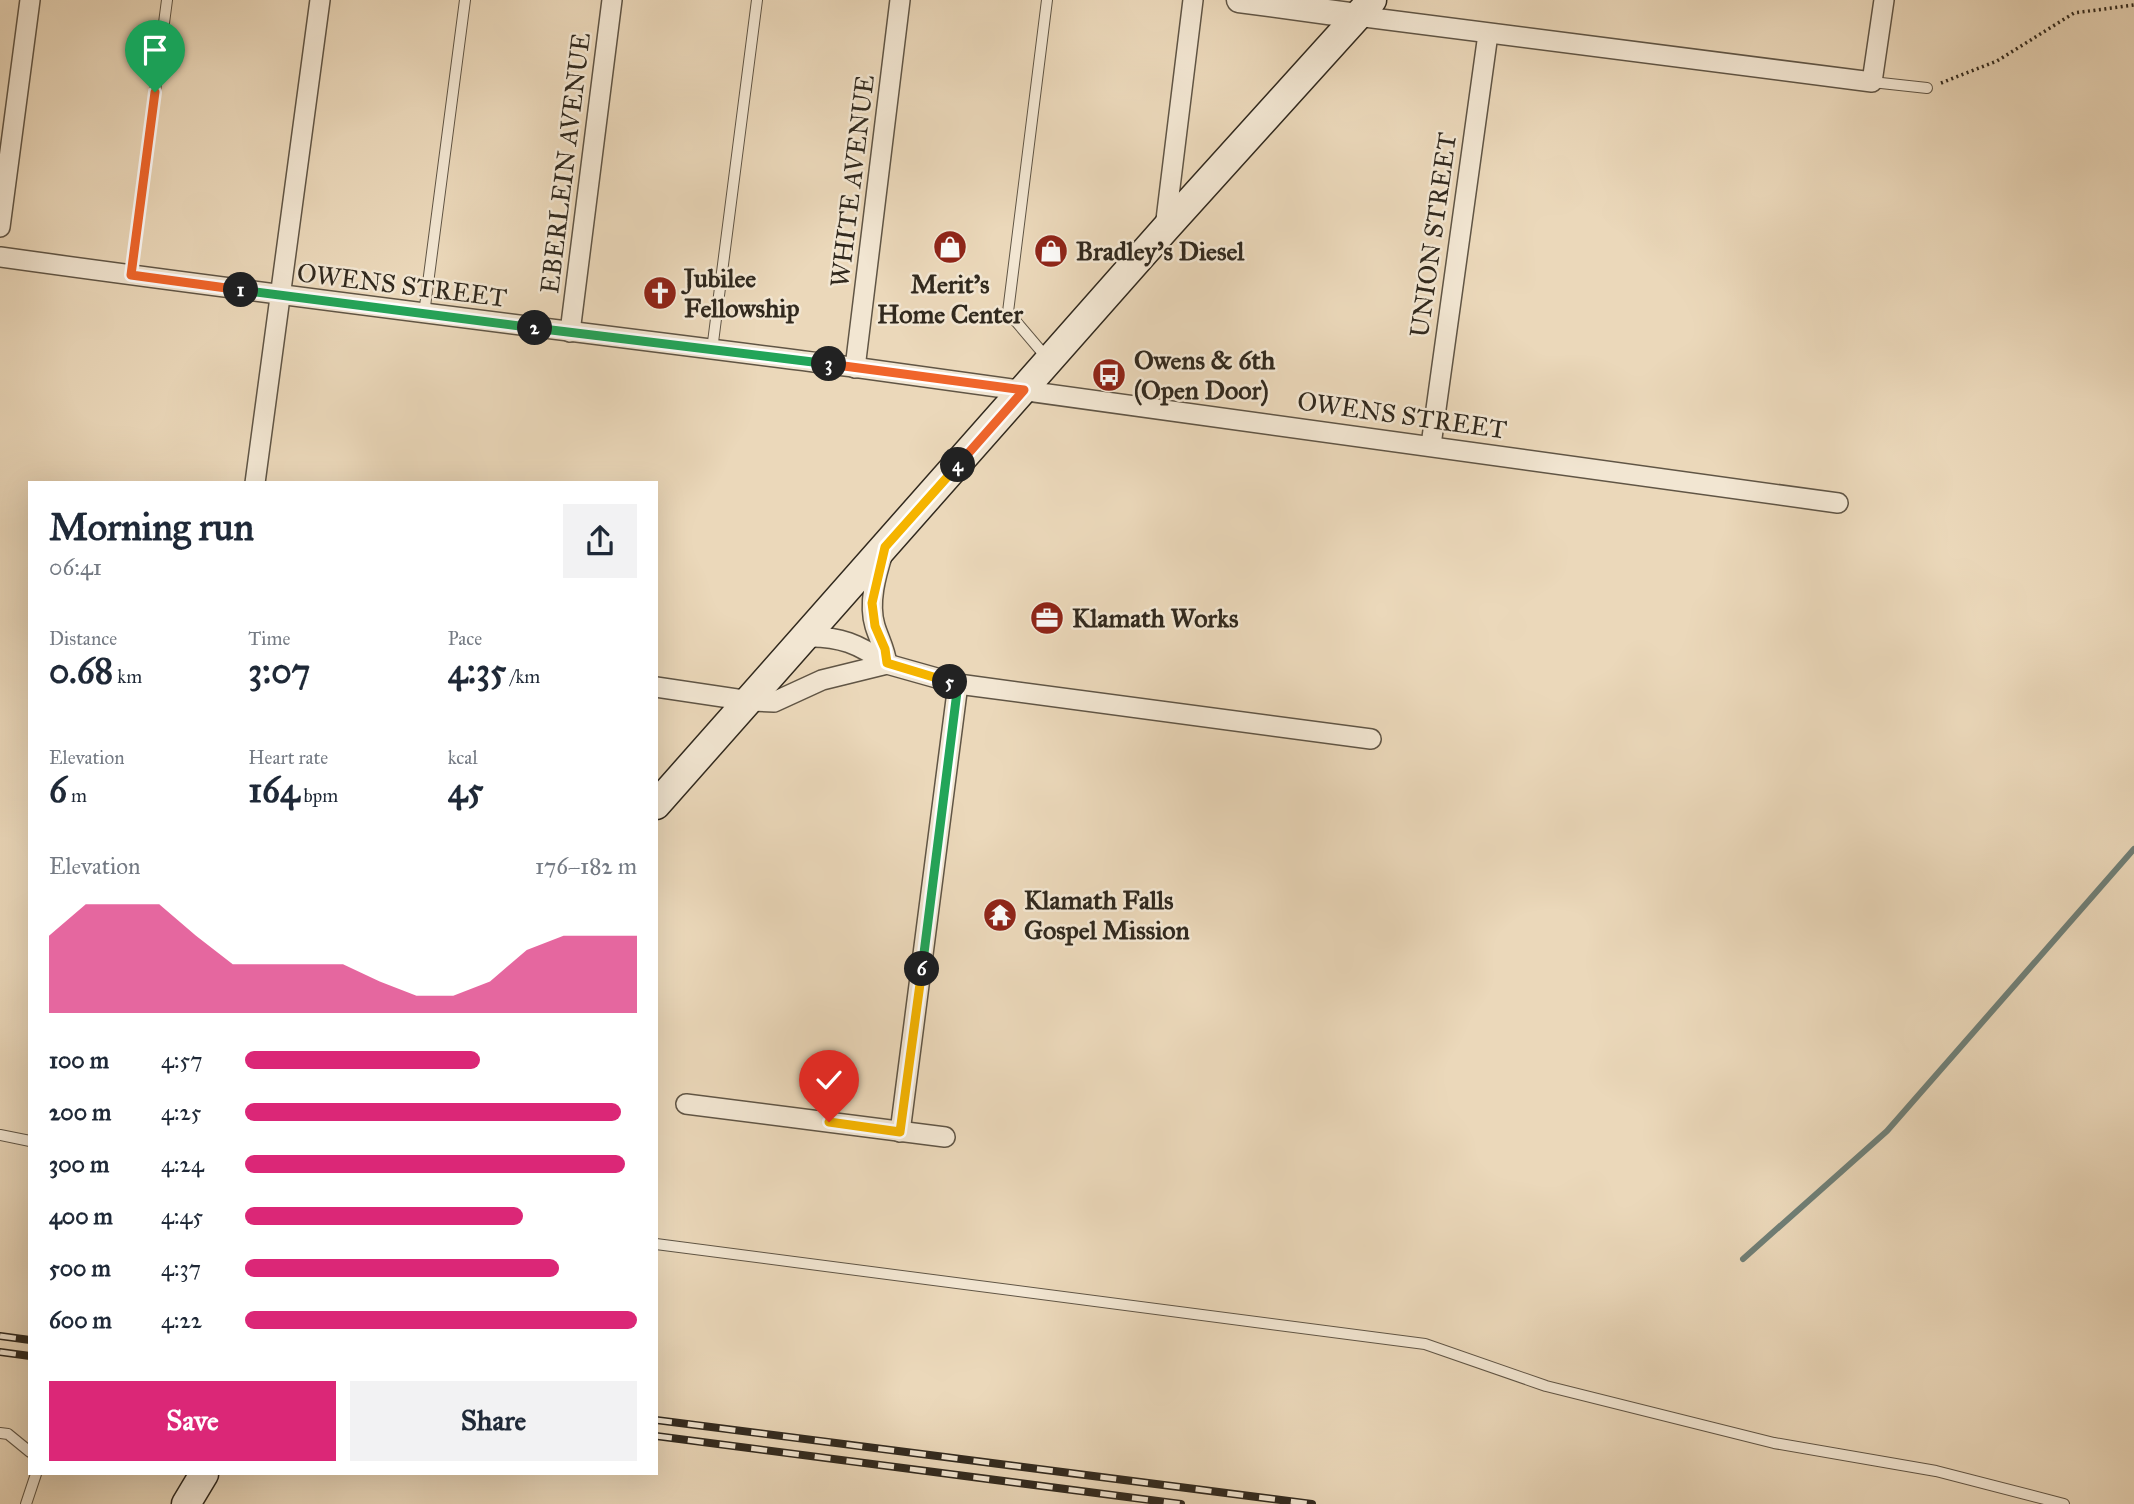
<!DOCTYPE html>
<html lang="en">
<head>
<meta charset="utf-8">
<style>
  :root { --surface:#fff; --page:#f2f2f3; --text:#1f2937; --muted:#747a83; --accent:#db2777 }
  body { margin:0; font-family:"IM FELL Great Primer",serif; background:var(--page); color:var(--text); height:100vh; display:flex; flex-direction:column; font-size:26px; white-space:nowrap }
  * { box-sizing:border-box; margin:0 }
  p { font-size:23px; color:var(--muted) }
  .icon { flex:none; width:38px; height:38px; fill:none; stroke:currentColor; stroke-width:2; stroke-linecap:round; stroke-linejoin:round }
  .map { position:relative; flex:1; overflow:hidden }
  .drawer { position:absolute; left:28px; top:481px; width:630px; height:994px; display:flex; flex-direction:column; background:var(--surface); border-radius:0px; box-shadow:0 7px 28px #0002 }
  .drawer>* { flex:none }
  .pin { position:absolute; display:grid; place-items:center; width:60px; height:60px; color:#fff; margin:-72px -30px; border-radius:50% 50% 50% 0; rotate:-45deg; box-shadow:0 0 7px #0007 }
  .pin .icon { rotate:45deg }
  .km { position:absolute; width:35px; height:35px; margin:-18px; border-radius:50%; background:#222; color:#fff; font-size:19px; line-height:35px; text-align:center }
  .round { display:grid; place-items:center; flex:none; width:74px; height:74px; border-radius:0px; background:var(--page) }
  .summary { display:flex; align-items:center; justify-content:space-between; height:119px; padding:0 21px }
  h1 { font-size:38px; font-weight:800; line-height:52px }
  .figures { display:grid; grid-template-columns:repeat(3,1fr); gap:10px; height:119px; padding:7px 21px }
  .figures div { display:grid; align-content:center }
  .figures b { font-size:35px; font-weight:800 }
  .figures small { font-size:19px; font-weight:400 }
  .figures p { font-size:19px }
  .chart { height:196px; padding:14px 21px }
  .chart p { display:flex; justify-content:space-between }
  .chart svg { width:100%; height:126px; margin-top:7px; fill:var(--accent); opacity:.7 }
  .button { display:flex; gap:14px; margin-top:auto; padding:14px 21px }
  .button a { flex:1; height:80px; border-radius:0px; background:var(--accent); color:#fff; font-size:28px; font-weight:800; line-height:80px; text-align:center }
  .button a+a { background:var(--page); color:var(--text) }
  ul { padding:0 21px; list-style:none; font-size:23px }
  li { display:grid; grid-template-columns:112px 84px 1fr; align-items:center; height:52px }
  li i { height:18px; border-radius:9px; background:var(--accent) }
  .map>svg:first-child { display:block }
  .lines { fill:none; stroke-linecap:round; stroke-linejoin:round }
  .stream { stroke:#6f7f77; stroke-width:6 }
  .service-casing { stroke:#605545; stroke-width:12 }
  .minor-casing { stroke:#605545; stroke-width:22 }
  .tertiary-casing { stroke:#605545; stroke-width:27 }
  .secondary-casing { stroke:#31291e; stroke-width:31 }
  .path { stroke:#31291e; stroke-width:3.5; stroke-dasharray:2 3.5; stroke-linecap:butt }
  .service { stroke:#f2e6d2; stroke-width:10 }
  .minor { stroke:#f2e6d2; stroke-width:19 }
  .tertiary { stroke:#f2e6d2; stroke-width:24 }
  .secondary { stroke:#f2e6d2; stroke-width:28 }
  .rail-casing { stroke:#31291e; stroke-width:8 }
  .rail { stroke:#f2e6d2; stroke-width:5; stroke-dasharray:16; stroke-linecap:butt }
  .split-1-casing { stroke:#fff; stroke-width:14 }
  .split-2-casing { stroke:#fff; stroke-width:14 }
  .split-3-casing { stroke:#fff; stroke-width:14 }
  .split-4-casing { stroke:#fff; stroke-width:14 }
  .split-5-casing { stroke:#fff; stroke-width:14 }
  .split-6-casing { stroke:#fff; stroke-width:14 }
  .split-7-casing { stroke:#fff; stroke-width:14 }
  .split-1 { stroke:#f0652b; stroke-width:9 }
  .split-2 { stroke:#22a559; stroke-width:9 }
  .split-3 { stroke:#22a559; stroke-width:9 }
  .split-4 { stroke:#f0652b; stroke-width:9 }
  .split-5 { stroke:#f5b400; stroke-width:9 }
  .split-6 { stroke:#22a559; stroke-width:9 }
  .split-7 { stroke:#f5b400; stroke-width:9 }
  .labels { text-anchor:middle; stroke-width:5; stroke-linejoin:round; paint-order:stroke }
  .street-label { font-size:26px; fill:#31291e; stroke:#f2e6d2 }
  .poi-label { font-size:26px; font-weight:bold; fill:#31291e; stroke:#f2e6d2; text-anchor:start }
</style>
</head>
<body>
<div class="map">
<svg width="2134" height="1504" viewBox="0 0 2134 1504">
  <rect width="100%" height="100%" fill="#ebd8ba"/>
  <filter id="stains"><feTurbulence type="fractalNoise" baseFrequency=".00286" numOctaves="4"/><feColorMatrix values="0 0 0 0 .2 0 0 0 0 .09 0 0 0 0 .02 0 0 0 .5 -.17"/></filter>
  <radialGradient id="worn" r=".72"><stop offset=".6" stop-color="#630" stop-opacity="0"/><stop offset="1" stop-color="#630" stop-opacity=".3"/></radialGradient>
  <g class="lines">
    <polyline class="stream" points="1743,1259 1887,1131 2134,849"/>
    <g class="service-casing">
      <g id="service">
        <polyline points="1047,0 1008,312 1047,358"/>
        <polyline points="1872,82 1927,88"/>
        <polyline points="131,275 167,0"/>
        <polyline points="424,314 465,0"/>
        <polyline points="712,350 757,0"/>
        <polyline points="0,1135 30,1141"/>
        <polyline points="656,1244 1425,1344 1546,1386 1774,1443 1936,1471 2064,1504"/>
        <polyline points="0,1433 8,1434 30,1452"/>
        <polyline points="26,1504 36,1474"/>
      </g>
    </g>
    <g class="minor-casing">
      <g id="minor">
        <polyline points="1357,16 1872,82 1884,0"/>
        <polyline points="0,227 30,0"/>
        <polyline points="1165,228 1193,0"/>
        <path d="M0,257C286,297 573,331 860,368C1186,410 1512,456 1838,503"/>
        <polyline points="570,332 612,0"/>
        <polyline points="855,368 900,0"/>
        <polyline points="1431,445 1488,34"/>
        <polyline points="255,483 320,0"/>
        <path d="M883,553C876,575 868,603 875,626C879,639 885,649 887,664"/>
        <path d="M806,637C840,636 859,644 887,664"/>
        <polyline points="656,687 750,701 774,702 822,680 887,664 958,684 1371,739"/>
        <polyline points="686,1104 945,1137"/>
        <polyline points="900,1132 958,684"/>
      </g>
    </g>
    <g class="tertiary-casing">
      <polyline id="tertiary" points="1239,0 1357,16"/>
    </g>
    <g class="secondary-casing">
      <g id="secondary">
        <polyline points="656,805 1165,229 1372,0"/>
        <polyline points="186,1504 204,1474"/>
      </g>
    </g>
    <polyline class="path" points="1941,83 1997,61 2074,13 2134,5"/>
    <use href="#service" class="service"/>
    <use href="#minor" class="minor"/>
    <use href="#tertiary" class="tertiary"/>
    <use href="#secondary" class="secondary"/>
    <g class="rail-casing">
      <g id="rail">
        <polyline points="0,1336 30,1340"/>
        <polyline points="0,1352 30,1356"/>
        <polyline points="656,1420 1312,1504"/>
        <polyline points="656,1436 1181,1504"/>
      </g>
    </g>
    <use href="#rail" class="rail"/>
  </g>
  <g class="lines">
    <g class="split-1-casing">
      <polyline id="split-1" points="155,92 131,275 241,290"/>
    </g>
    <g class="split-2-casing">
      <polyline id="split-2" points="241,290 535,328"/>
    </g>
    <g class="split-3-casing">
      <polyline id="split-3" points="535,328 829,364"/>
    </g>
    <g class="split-4-casing">
      <polyline id="split-4" points="829,364 1024,390 958,465"/>
    </g>
    <g class="split-5-casing">
      <polyline id="split-5" points="950,682 887,663 885,649 875,626 872,603 885,547 958,465"/>
    </g>
    <g class="split-6-casing">
      <polyline id="split-6" points="922,969 958,684 950,682"/>
    </g>
    <g class="split-7-casing">
      <polyline id="split-7" points="829,1122 900,1132 922,969"/>
    </g>
    <use href="#split-1" class="split-1"/>
    <use href="#split-2" class="split-2"/>
    <use href="#split-3" class="split-3"/>
    <use href="#split-4" class="split-4"/>
    <use href="#split-5" class="split-5"/>
    <use href="#split-6" class="split-6"/>
    <use href="#split-7" class="split-7"/>
  </g>
  <defs>
    <g id="shop-disc" transform="scale(1.75)"><circle r="9.5" fill="#8f2418" stroke="#f2e6d2"/><path d="M-5-2.5h2.3a2.7 3.5 0 0 1 5.4 0H5L5.5 6h-11ZM-1.5-2.5h3a1.5 2.3 0 0 0-3 0Z" fill="#fff"/></g>
    <g id="church-disc" transform="scale(1.75)"><circle r="9.5" fill="#8f2418" stroke="#f2e6d2"/><path d="M-1.2-6h2.4v3.5h3.3v2.4h-3.3V6h-2.4V-.1h-3.3v-2.4h3.3Z" fill="#fff"/></g>
    <g id="bus-disc" transform="scale(1.75)"><circle r="9.5" fill="#8f2418" stroke="#f2e6d2"/><path d="M-5-6H5V4H4V6H2V4H-2V6H-4V4H-5ZM-3.5-4V0h7V-4ZM-3.5 1.2v1.5H-2V1.2ZM2 1.2v1.5H3.5V1.2Z" fill="#fff"/></g>
    <g id="office-disc" transform="scale(1.75)"><circle r="9.5" fill="#8f2418" stroke="#f2e6d2"/><path d="M-6-3h4V-5.5h4V-3h4V5H-6ZM-1-4.5V-3h2v-1.5ZM-6 0V1H6V0Z" fill="#fff"/></g>
    <g id="temple-disc" transform="scale(1.75)"><circle r="9.5" fill="#8f2418" stroke="#f2e6d2"/><path d="M0-6L5-2H3V0L6.5 2.5H4V6H1.5V3h-3V6H-4V2.5H-6.5L-3 0V-2H-5Z" fill="#fff"/></g>
  </defs>
  <g fill-rule="evenodd">
    <use href="#shop-disc" x="950" y="247"/>
    <use href="#shop-disc" x="1051" y="251"/>
    <use href="#church-disc" x="660" y="293"/>
    <use href="#bus-disc" x="1109" y="375"/>
    <use href="#office-disc" x="1047" y="618"/>
    <use href="#temple-disc" x="1000" y="915"/>
  </g>
  <g class="labels">
    <g class="street-label">
      <text transform="translate(565 163) rotate(-83)" y="9">EBERLEIN AVENUE</text>
      <text transform="translate(852 181) rotate(-83)" y="9">WHITE AVENUE</text>
      <text transform="translate(1433 235) rotate(-82)" y="9">UNION STREET</text>
      <text transform="translate(402 285) rotate(7)" y="9">OWENS STREET</text>
      <text transform="translate(1402 415) rotate(8)" y="9">OWENS STREET</text>
    </g>
    <g class="poi-label">
      <text x="1076" y="260">Bradley's Diesel</text>
      <text x="684" y="287">Jubilee<tspan x="684" dy="30">Fellowship</tspan></text>
      <text x="950" y="293" text-anchor="middle">Merit's<tspan x="950" dy="30">Home Center</tspan></text>
      <text x="1134" y="369">Owens &amp; 6th<tspan x="1134" dy="30">(Open Door)</tspan></text>
      <text x="1072" y="627">Klamath Works</text>
      <text x="1024" y="909">Klamath Falls<tspan x="1024" dy="30">Gospel Mission</tspan></text>
    </g>
  </g>
  <rect width="100%" height="100%" filter="url(#stains)"/>
  <rect width="100%" height="100%" fill="url(#worn)"/>
</svg>
<div class="pin" style="left:155px;top:92px;background:#1e9e55"><svg class="icon" aria-label="arrive" viewBox="0 0 24 24"><path d="M6 21V4h12l-3 4 3 4H6"/></svg></div>
<div class="pin" style="left:829px;top:1122px;background:#d93025"><svg class="icon" aria-label="check" viewBox="0 0 24 24"><path d="M5 12l5 5 9-10"/></svg></div>
<b class="km" style="left:241px;top:290px">1</b>
<b class="km" style="left:535px;top:328px">2</b>
<b class="km" style="left:829px;top:364px">3</b>
<b class="km" style="left:958px;top:465px">4</b>
<b class="km" style="left:950px;top:682px">5</b>
<b class="km" style="left:922px;top:969px">6</b>
<section class="drawer">
<div class="summary"><div><h1>Morning run</h1><p>06:41</p></div><a class="round"><svg class="icon" aria-label="share" viewBox="0 0 24 24"><path d="M12 15V3M7 8l5-5 5 5M5 13v7h14v-7"/></svg></a></div>
<div class="figures">
<div><p>Distance</p><b>0.68<small> km</small></b></div>
<div><p>Time</p><b>3:07</b></div>
<div><p>Pace</p><b>4:35<small> /km</small></b></div>
</div>
<div class="figures">
<div><p>Elevation</p><b>6<small> m</small></b></div>
<div><p>Heart rate</p><b>164<small> bpm</small></b></div>
<div><p>kcal</p><b>45</b></div>
</div>
<div class="chart"><p><span>Elevation</span>176–182 m</p>
<svg viewBox="0 0 160 44" preserveAspectRatio="none"><path d="M0 44V17L10 6L20 6L30 6L40 17L50 27L60 27L70 27L80 27L90 33L100 38L110 38L120 33L130 22L140 17L150 17L160 17V44z"/></svg>
</div>
<ul>
<li><b>100 m</b>4:57<i style="width:60%"></i></li>
<li><b>200 m</b>4:25<i style="width:96%"></i></li>
<li><b>300 m</b>4:24<i style="width:97%"></i></li>
<li><b>400 m</b>4:45<i style="width:71%"></i></li>
<li><b>500 m</b>4:37<i style="width:80%"></i></li>
<li><b>600 m</b>4:22<i style="width:100%"></i></li>
</ul>
<div class="button"><a>Save</a><a>Share</a></div>
</section>
</div>
</body>
</html>
